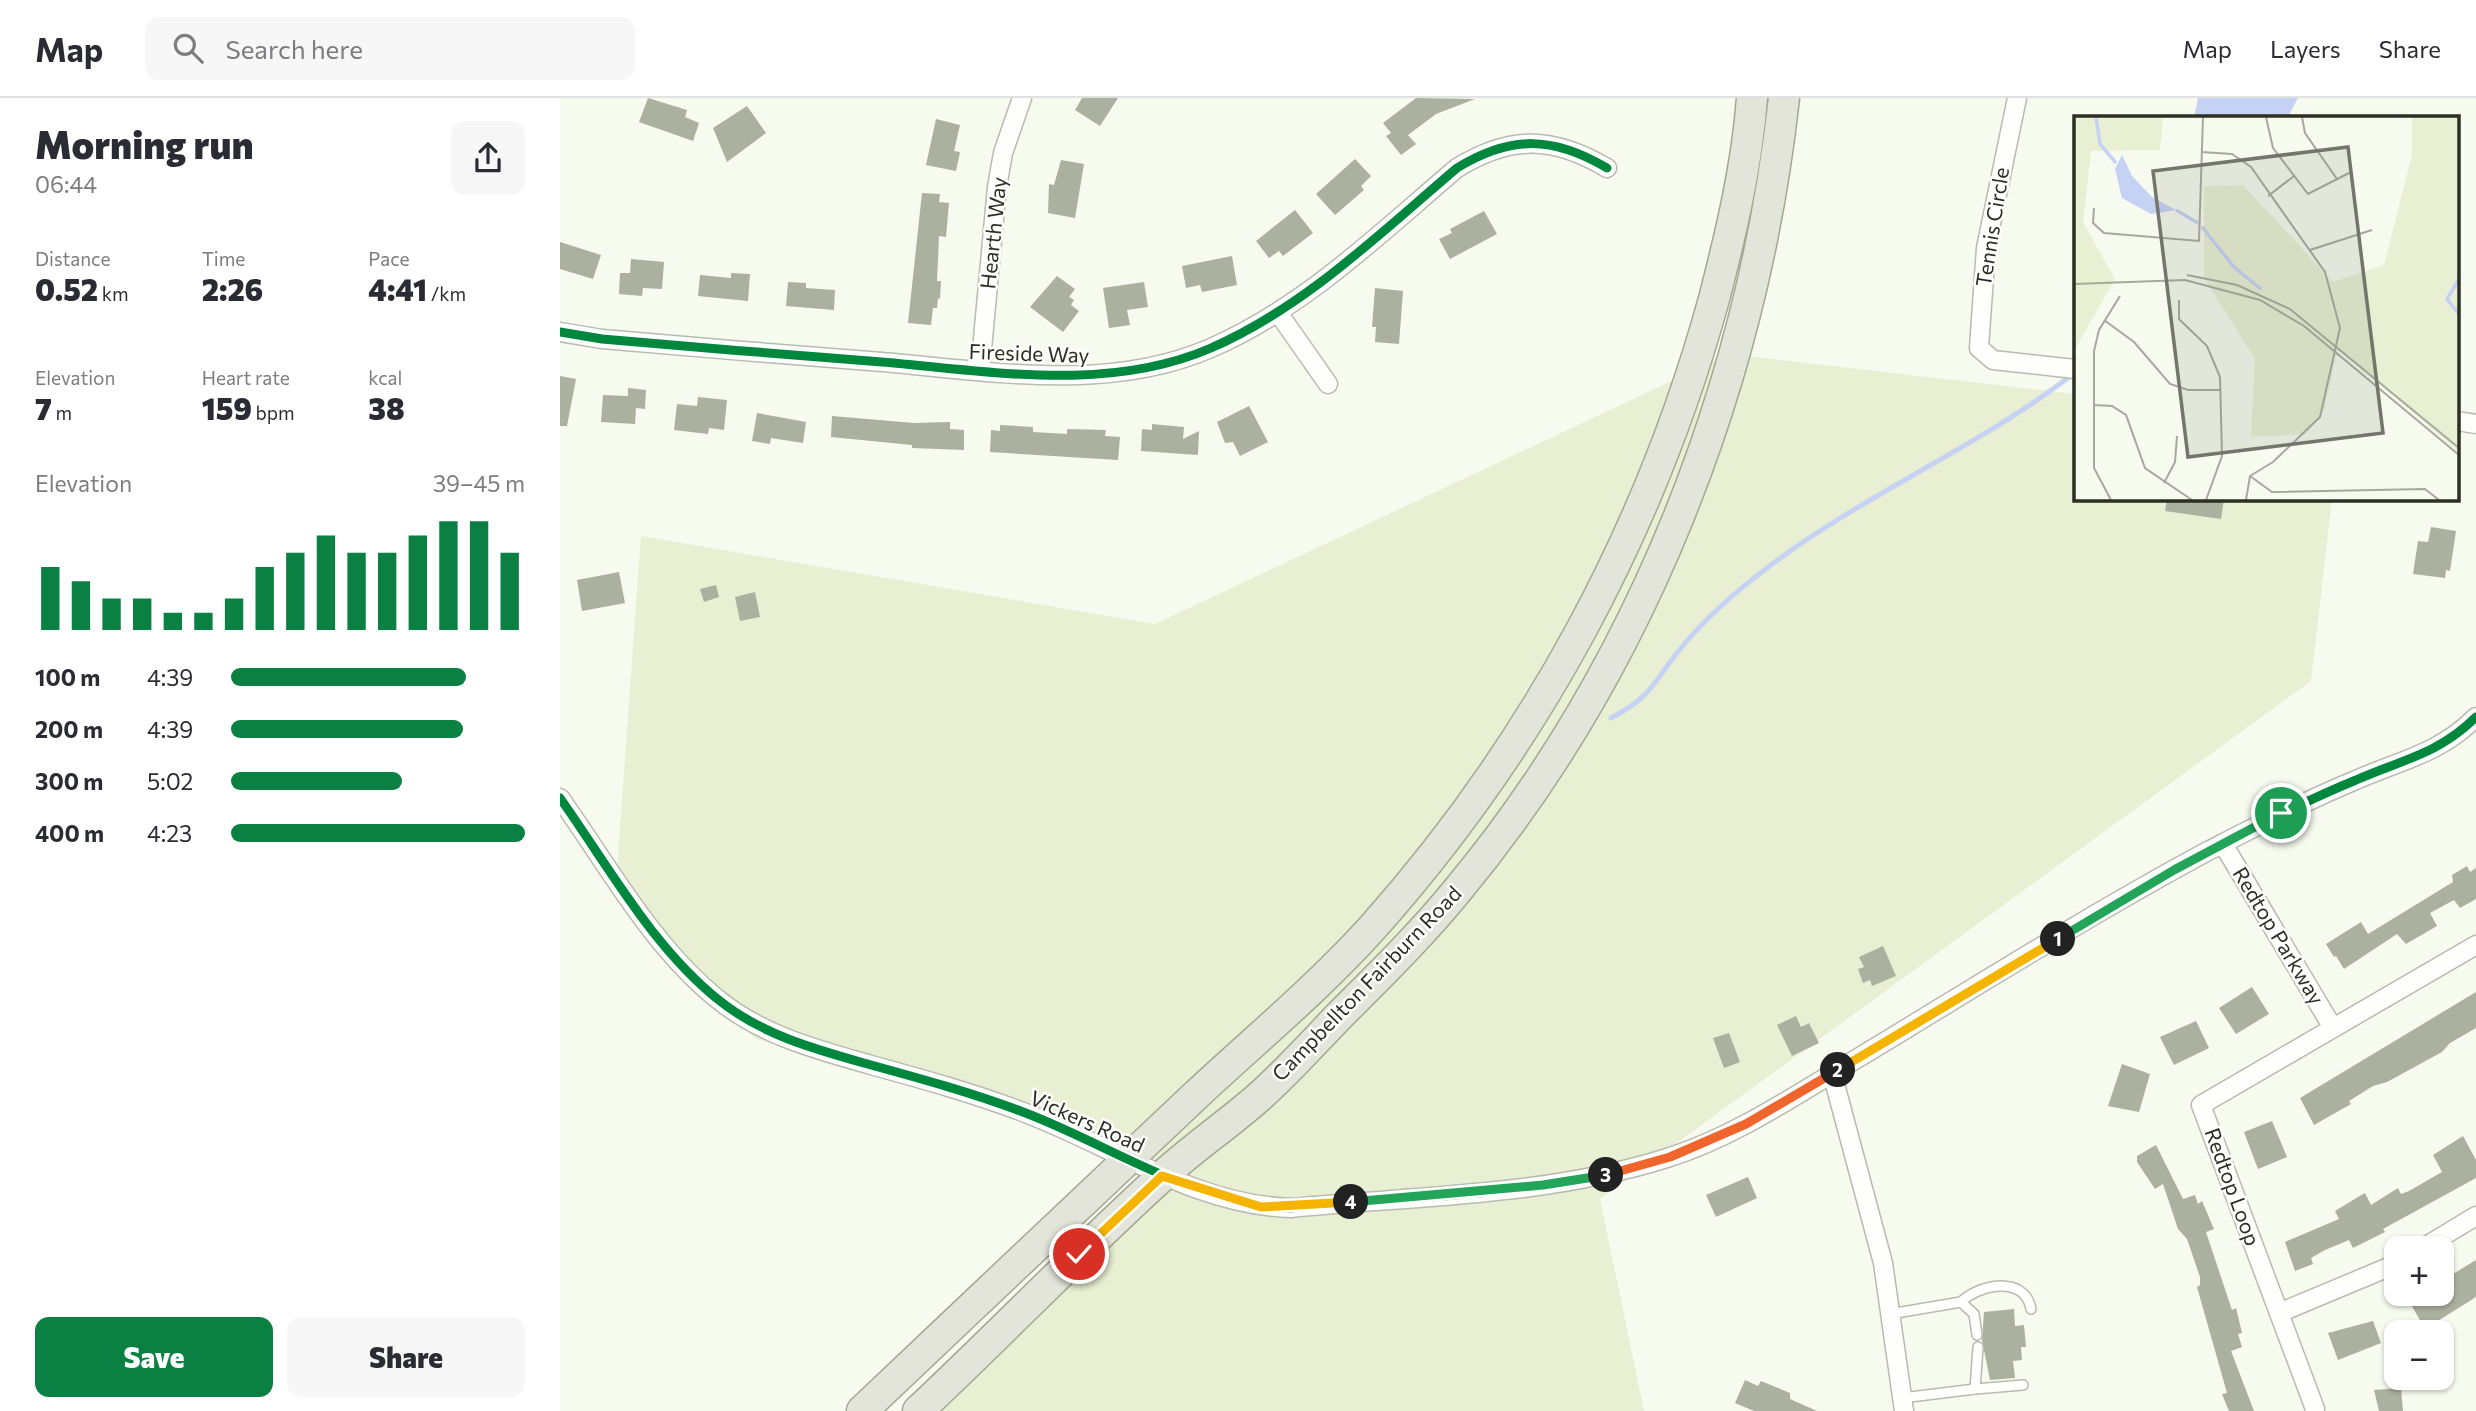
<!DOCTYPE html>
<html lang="en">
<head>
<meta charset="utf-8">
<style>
  :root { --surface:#fff; --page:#f7f7f7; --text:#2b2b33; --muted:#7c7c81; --line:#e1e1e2; --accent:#0b8043 }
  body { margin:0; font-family:Commissioner,sans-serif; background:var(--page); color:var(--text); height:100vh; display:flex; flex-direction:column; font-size:26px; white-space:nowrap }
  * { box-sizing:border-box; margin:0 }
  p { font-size:23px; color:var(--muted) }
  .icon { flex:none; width:38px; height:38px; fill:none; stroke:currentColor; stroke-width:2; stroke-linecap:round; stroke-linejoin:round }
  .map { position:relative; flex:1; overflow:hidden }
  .panel { display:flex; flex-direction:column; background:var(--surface); width:560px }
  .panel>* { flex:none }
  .controls { position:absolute; left:1824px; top:1138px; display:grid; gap:14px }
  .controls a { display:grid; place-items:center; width:70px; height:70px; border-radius:14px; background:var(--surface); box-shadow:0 2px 5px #0004; font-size:35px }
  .pin { position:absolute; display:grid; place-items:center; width:60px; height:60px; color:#fff; margin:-30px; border:4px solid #fff; border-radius:50%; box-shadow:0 2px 7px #0007 }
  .km { position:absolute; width:35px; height:35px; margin:-18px; border-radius:50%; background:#222; color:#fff; font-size:19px; line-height:35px; text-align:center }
  .round { display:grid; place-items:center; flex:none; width:74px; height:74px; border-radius:14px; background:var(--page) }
  .summary { display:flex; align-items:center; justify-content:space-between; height:119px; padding:0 35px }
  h1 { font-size:38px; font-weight:800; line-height:52px }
  .figures { display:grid; grid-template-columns:repeat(3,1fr); gap:10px; height:119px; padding:7px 35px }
  .figures div { display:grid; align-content:center }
  .figures b { font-size:30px; font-weight:800 }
  .figures small { font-size:19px; font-weight:400 }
  .figures p { font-size:19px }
  .chart { height:196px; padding:14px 35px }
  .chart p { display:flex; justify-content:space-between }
  .chart svg { width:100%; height:126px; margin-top:7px; stroke:var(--accent); stroke-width:6 }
  .cta { display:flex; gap:14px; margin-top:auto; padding:14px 35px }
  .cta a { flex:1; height:80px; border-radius:14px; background:var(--accent); color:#fff; font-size:28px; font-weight:800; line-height:80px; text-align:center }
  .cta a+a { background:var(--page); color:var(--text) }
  ul { padding:0 35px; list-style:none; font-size:23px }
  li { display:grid; grid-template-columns:112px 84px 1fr; align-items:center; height:52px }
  li i { height:18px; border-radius:9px; background:var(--accent) }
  header { display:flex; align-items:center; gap:42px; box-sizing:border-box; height:98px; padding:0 35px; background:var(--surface); border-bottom:2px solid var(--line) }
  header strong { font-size:33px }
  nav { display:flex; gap:38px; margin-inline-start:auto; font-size:24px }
  .search { width:490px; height:63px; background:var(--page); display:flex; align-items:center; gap:18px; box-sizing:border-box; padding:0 24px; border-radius:14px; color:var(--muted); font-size:26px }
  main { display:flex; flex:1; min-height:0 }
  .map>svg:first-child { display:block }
  .green { fill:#e8efd2 }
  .water { fill:#c5d2f4 }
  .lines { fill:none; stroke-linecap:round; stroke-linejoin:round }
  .stream { stroke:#c5d2f4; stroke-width:5 }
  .building { fill:#acb09e }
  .service-casing { stroke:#b8bbb0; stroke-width:12 }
  .minor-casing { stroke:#b8bbb0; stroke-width:21 }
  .primary-casing { stroke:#a3a791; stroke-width:33 }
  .service { stroke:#fefefc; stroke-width:9 }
  .minor { stroke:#fefefc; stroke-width:18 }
  .primary { stroke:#e3e5da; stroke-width:30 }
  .cycleway-casing { stroke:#fff; stroke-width:13 }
  .cycleway { stroke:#00873e; stroke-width:9 }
  .split-1-casing { stroke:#fff; stroke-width:14 }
  .split-2-casing { stroke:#fff; stroke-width:14 }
  .split-3-casing { stroke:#fff; stroke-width:14 }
  .split-4-casing { stroke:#fff; stroke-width:14 }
  .split-5-casing { stroke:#fff; stroke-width:14 }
  .split-1 { stroke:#22a559; stroke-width:9 }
  .split-2 { stroke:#f5b400; stroke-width:9 }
  .split-3 { stroke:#f0652b; stroke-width:9 }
  .split-4 { stroke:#22a559; stroke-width:9 }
  .split-5 { stroke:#f5b400; stroke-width:9 }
  .labels { text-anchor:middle; stroke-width:5; stroke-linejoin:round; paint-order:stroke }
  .street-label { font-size:21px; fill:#2c2f22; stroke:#fff }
  .inset-river { fill:none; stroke:#c5d2f4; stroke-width:3.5 }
  .inset-road { fill:none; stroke:#a6a99c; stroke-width:2 }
  .view { fill:#737669; fill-opacity:0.15; stroke:#737669; stroke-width:3.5 }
  .inset-edge { fill:none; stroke:#2c2f22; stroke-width:3.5 }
</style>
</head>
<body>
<header>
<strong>Map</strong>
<div class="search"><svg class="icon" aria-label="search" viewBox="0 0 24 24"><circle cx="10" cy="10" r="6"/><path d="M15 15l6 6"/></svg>Search here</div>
<nav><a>Map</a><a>Layers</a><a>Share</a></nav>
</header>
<main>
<section class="panel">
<div class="summary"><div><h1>Morning run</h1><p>06:44</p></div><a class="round"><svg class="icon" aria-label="share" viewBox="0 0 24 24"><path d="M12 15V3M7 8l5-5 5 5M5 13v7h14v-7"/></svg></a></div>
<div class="figures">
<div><p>Distance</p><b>0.52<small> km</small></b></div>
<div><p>Time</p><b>2:26</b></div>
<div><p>Pace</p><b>4:41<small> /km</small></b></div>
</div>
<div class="figures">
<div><p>Elevation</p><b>7<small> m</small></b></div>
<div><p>Heart rate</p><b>159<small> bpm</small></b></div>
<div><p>kcal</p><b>38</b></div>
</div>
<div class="chart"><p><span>Elevation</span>39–45 m</p>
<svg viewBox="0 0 160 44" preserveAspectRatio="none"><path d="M5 44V22M15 44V27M25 44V33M35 44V33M45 44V38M55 44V38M65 44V33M75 44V22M85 44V17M95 44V11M105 44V17M115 44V17M125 44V11M135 44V6M145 44V6M155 44V17"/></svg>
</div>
<ul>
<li><b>100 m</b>4:39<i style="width:80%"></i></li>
<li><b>200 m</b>4:39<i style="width:79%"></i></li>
<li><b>300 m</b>5:02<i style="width:58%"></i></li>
<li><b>400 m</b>4:23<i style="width:100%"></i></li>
</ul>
<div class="cta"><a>Save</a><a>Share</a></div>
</section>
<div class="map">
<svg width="1916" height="1313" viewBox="0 0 1916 1313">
  <rect width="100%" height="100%" fill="#f7faee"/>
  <polygon class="green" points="1169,256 1515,296 1515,401 1772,401 1751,583 1040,1101 1084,1313 341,1313 596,1080 360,983 196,941 55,799 81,438 595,526"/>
  <polygon class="water" points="1638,0 1738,0 1728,19 1634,19"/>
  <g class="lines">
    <path class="stream" d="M1051,620C1093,598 1093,584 1121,550C1148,517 1181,489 1215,464C1309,394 1420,348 1513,276"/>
  </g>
  <g class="building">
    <polygon points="88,0 127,12 125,19 139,25 133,43 79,24"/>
    <polygon points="522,0 558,0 540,28 515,12"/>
    <polygon points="856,0 915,1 876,16 848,37 856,46 841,57 826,38 831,35 823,25"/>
    <polygon points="187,8 206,35 167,64 153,30"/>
    <polygon points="376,21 400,27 394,53 400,54 396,73 366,67"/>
    <polygon points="795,61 811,78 801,88 804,92 775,117 756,96"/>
    <polygon points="501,62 524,66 515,120 488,115 489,86 494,87"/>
    <polygon points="362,95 380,96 379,104 389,105 386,139 379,138 377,183 381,183 380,201 378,200 377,210 373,210 371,227 348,225"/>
    <polygon points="735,112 753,135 723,158 719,153 709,160 696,143"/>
    <polygon points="924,113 937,136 890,161 879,141 892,135 890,131"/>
    <polygon points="0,144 41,157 33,181 0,171"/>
    <polygon points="672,158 677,187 642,194 640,187 626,190 622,168"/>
    <polygon points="71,161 104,164 102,191 83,190 82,198 59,196 60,175 70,175"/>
    <polygon points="171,175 190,176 188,203 138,198 140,177 171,180"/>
    <polygon points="497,178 515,191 509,199 514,202 511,207 519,213 503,234 470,209"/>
    <polygon points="228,184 246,185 246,190 275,192 274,212 226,208"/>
    <polygon points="584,184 588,209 567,212 570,227 549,230 543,190"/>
    <polygon points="815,190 843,193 839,246 815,244 816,229 812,229"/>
    <polygon points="0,278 16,281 7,328 0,328"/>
    <polygon points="68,290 86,292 85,311 76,310 75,326 41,324 43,297 68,298"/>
    <polygon points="138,299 167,302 164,332 149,330 148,336 114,332 117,306 137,308"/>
    <polygon points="689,308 708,344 680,358 673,344 665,345 657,324"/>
    <polygon points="197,315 246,324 243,345 211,340 210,346 192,343"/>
    <polygon points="272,318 354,325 390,324 390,331 404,332 404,352 352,350 352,347 271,339"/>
    <polygon points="592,326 624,329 623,341 639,333 638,357 581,353 582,331 592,332"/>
    <polygon points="440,327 473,329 473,334 507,336 507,331 546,332 545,338 560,339 558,362 430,354 431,332 440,333"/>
    <polygon points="1607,401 1664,401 1661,421 1605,413"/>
    <polygon points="1871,429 1896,433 1890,473 1886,472 1885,480 1853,476 1858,443 1868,444"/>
    <polygon points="59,474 65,505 22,513 17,482"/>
    <polygon points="156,487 159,499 144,504 140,491"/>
    <polygon points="195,494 200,519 180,523 175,499"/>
    <polygon points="1907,768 1910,774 1916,770 1916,801 1900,810 1894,802 1870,815 1877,828 1846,846 1837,836 1784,871 1776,858 1774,859 1766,846 1801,824 1808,836 1893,784 1892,777"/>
    <polygon points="1323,848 1336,878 1312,888 1310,882 1303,885 1298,871 1304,869 1299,859"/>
    <polygon points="1692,889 1709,916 1676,936 1659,910"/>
    <polygon points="1916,894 1916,930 1890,945 1882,954 1827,984 1813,988 1789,1003 1791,1006 1754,1027 1740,1000"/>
    <polygon points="1236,918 1241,929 1249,925 1259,945 1232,958 1217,927"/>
    <polygon points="1636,923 1649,950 1614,967 1600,939"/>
    <polygon points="1169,935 1180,964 1164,970 1153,940"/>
    <polygon points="1562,966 1590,976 1579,1014 1548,1008"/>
    <polygon points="1712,1023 1727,1059 1698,1071 1684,1034"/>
    <polygon points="1903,1038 1916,1062 1916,1080 1823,1131 1825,1134 1793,1150 1789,1142 1765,1152 1751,1160 1753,1166 1735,1173 1725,1144 1779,1121 1775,1113 1803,1096 1805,1095 1811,1107 1838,1090 1841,1096 1849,1093 1882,1074 1873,1057"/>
    <polygon points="1596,1047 1623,1101 1635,1097 1638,1106 1642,1103 1654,1131 1646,1134 1672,1212 1676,1210 1682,1235 1678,1236 1682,1249 1671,1253 1694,1313 1669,1313 1662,1296 1667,1295 1637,1189 1640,1187 1640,1179 1627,1141 1618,1131 1603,1086 1595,1091 1577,1064 1577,1058"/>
    <polygon points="1188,1079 1197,1100 1156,1119 1146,1097"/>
    <polygon points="1916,1162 1916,1199 1865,1231 1849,1203 1863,1195 1868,1202 1881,1195 1892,1188 1888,1179"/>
    <polygon points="1454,1211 1455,1228 1464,1227 1466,1249 1461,1249 1462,1262 1453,1263 1455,1280 1430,1282 1422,1242 1424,1214"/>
    <polygon points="1813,1223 1821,1245 1778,1262 1768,1235"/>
    <polygon points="1185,1282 1198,1288 1201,1283 1230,1295 1230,1301 1257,1313 1194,1313 1175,1305"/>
    <polygon points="1841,1290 1843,1313 1819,1313 1814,1292"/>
  </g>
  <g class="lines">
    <g class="service-casing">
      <g id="service">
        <path d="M1401,1204C1421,1185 1465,1178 1471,1211"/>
        <polyline points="1330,1216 1401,1204 1414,1216 1417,1237"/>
        <polyline points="1415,1291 1463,1287"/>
        <polyline points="1342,1300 1415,1291 1418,1249"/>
      </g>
    </g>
    <g class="minor-casing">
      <g id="minor">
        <polyline points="1457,0 1426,150 1419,250 1433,262 1515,271"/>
        <polyline points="719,216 768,286"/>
        <path d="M0,234L42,241C135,249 229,257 322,264C429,273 548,295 651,250C745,209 819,136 897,70C951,37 993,38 1047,70"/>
        <polyline points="420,273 437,89 443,55 462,0"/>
        <polyline points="1897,323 1916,326"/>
        <path d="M0,700C49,769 93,850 160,903C204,938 258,952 311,967C362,981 413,995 463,1014C551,1047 634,1107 731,1110C855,1098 987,1098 1107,1060C1175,1039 1237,996 1298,960C1414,890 1529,817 1648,753C1697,728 1745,703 1796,682C1841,662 1879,656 1916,619"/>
        <polyline points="1663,746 1773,930"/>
        <polyline points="1272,975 1323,1165 1344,1313"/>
        <polyline points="1863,1150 1916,1118"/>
        <polyline points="1719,1215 1836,1166"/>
        <polyline points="1755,1311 1641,1007 1916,847"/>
      </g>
    </g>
    <g class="primary-casing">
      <g id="primary">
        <path d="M302,1313C413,1208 524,1102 635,998C695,942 758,890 813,829C974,648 1090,434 1154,201C1171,135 1187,68 1192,0"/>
        <path d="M358,1313C439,1237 516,1157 598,1082C630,1052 666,1028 699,999C727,974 753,945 779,918C819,878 860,838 896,794C1082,571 1192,287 1224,0"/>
      </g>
    </g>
    <use href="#service" class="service"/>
    <use href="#minor" class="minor"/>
    <use href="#primary" class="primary"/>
    <g class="cycleway-casing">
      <g id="cycleway">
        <path d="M0,234L42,241C135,249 229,257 322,264C429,273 548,295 651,250C745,209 819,136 897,70C951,37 993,38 1047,70"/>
        <path d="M0,700C49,769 93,850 160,903C204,938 258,952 311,967C362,981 413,995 463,1014C551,1047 634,1107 731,1110C855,1098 987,1098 1107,1060C1175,1039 1237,996 1298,960C1414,890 1529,817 1648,753C1697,728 1745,703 1796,682C1841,662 1879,656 1916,619"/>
      </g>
    </g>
    <use href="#cycleway" class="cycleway"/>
  </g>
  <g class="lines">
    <g class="split-1-casing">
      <polyline id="split-1" points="1498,841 1614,772 1721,715"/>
    </g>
    <g class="split-2-casing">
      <polyline id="split-2" points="1278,972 1498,841"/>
    </g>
    <g class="split-3-casing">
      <polyline id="split-3" points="1046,1077 1110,1059 1186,1026 1278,972"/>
    </g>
    <g class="split-4-casing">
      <polyline id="split-4" points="791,1104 983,1087 1046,1077"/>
    </g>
    <g class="split-5-casing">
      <polyline id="split-5" points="519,1156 602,1078 701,1109 791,1104"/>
    </g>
    <use href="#split-1" class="split-1"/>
    <use href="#split-2" class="split-2"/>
    <use href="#split-3" class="split-3"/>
    <use href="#split-4" class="split-4"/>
    <use href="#split-5" class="split-5"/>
  </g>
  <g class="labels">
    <g class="street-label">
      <text transform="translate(1433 129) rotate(-81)" y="7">Tennis Circle</text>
      <text transform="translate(434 135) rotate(-84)" y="7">Hearth Way</text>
      <text transform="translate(469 256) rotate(2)" y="7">Fireside Way</text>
      <text transform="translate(1718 838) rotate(59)" y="7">Redtop Parkway</text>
      <text transform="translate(807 886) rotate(-46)" y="7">Campbellton Fairburn Road</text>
      <text transform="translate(527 1024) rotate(24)" y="7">Vickers Road</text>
      <text transform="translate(1672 1089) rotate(70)" y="7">Redtop Loop</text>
    </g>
  </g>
  <g transform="translate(1514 18)">
    <rect width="385" height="385" fill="#f7faee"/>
    <path d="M0,1H89L86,34L17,35L9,106L41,163L0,235ZM338,1H385V336L264,233L250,295L232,318L177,321L181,243L130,162V70L169,69L259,166L310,149L338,38Z" fill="#e8efd2"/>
    <path d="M48,39L58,60L78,81L102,94L77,98L48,82L41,53Z" fill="#c5d2f4"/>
    <path class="inset-river" d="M22,1L26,28L42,47M102,94L124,107M128,111L160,151L187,173M385,163L373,183L385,198"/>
    <path class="inset-road" d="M192,1L199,32L234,78L277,56M228,1L231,17L263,63M127,36L158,38L177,51L251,156L266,212L246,301L199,346L176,360L172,384M194,80L220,60M20,92L19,107L30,117L125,125L129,1M236,134L298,114M113,159L163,169L216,193L385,332M0,168L111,164L186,184L230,210L385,339M105,184V203L133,230L146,261L148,340L132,384M30,204L60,226L96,268L114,274H147M20,289L38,290L52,299L71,352L118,384M176,360L198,376L351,373L365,384M90,367L101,346L103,320M37,384L20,352V235L25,214L46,180"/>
    <path class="view" d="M274,31L309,317L114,341L79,55Z"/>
    <rect width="385" height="385" class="inset-edge"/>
  </g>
</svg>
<div class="controls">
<a>+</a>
<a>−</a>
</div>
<div class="pin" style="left:1721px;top:715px;background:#1e9e55"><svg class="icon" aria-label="arrive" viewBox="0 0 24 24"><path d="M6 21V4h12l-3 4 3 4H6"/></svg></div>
<div class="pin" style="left:519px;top:1156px;background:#d93025"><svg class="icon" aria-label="check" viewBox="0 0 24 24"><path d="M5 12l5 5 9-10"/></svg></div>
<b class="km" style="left:1498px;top:841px">1</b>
<b class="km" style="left:1278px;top:972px">2</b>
<b class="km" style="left:1046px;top:1077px">3</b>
<b class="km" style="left:791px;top:1104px">4</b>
</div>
</main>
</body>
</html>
